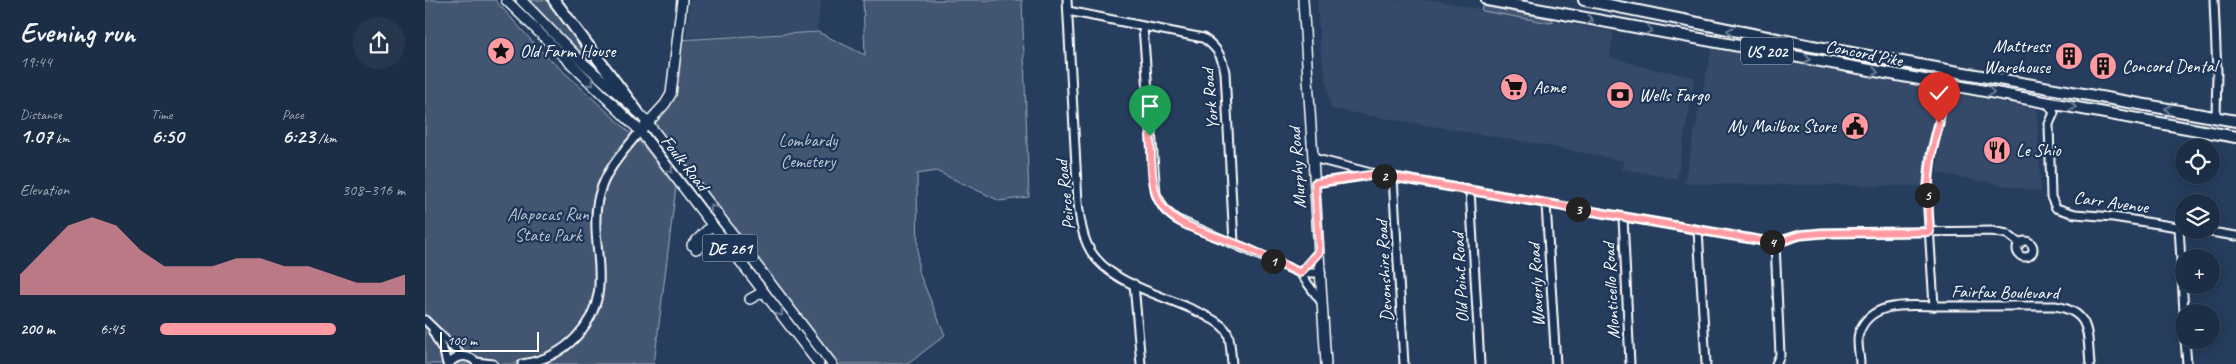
<!DOCTYPE html>
<html lang="en">
<head>
<meta charset="utf-8">
<style>
  :root { --surface:#1c2e46; --page:#25364d; --text:#f1f3f6; --muted:#a0a8b3; --line:#3a4a5f; --accent:#ff9aa2 }
  body { margin:0; font-family:Caveat,sans-serif; background:var(--page); color:var(--text); height:100vh; display:flex; flex-direction:column; font-size:19px; white-space:nowrap }
  * { box-sizing:border-box; margin:0 }
  p { font-size:16px; color:var(--muted) }
  .icon { flex:none; width:28px; height:28px; fill:none; stroke:currentColor; stroke-width:2; stroke-linecap:round; stroke-linejoin:round }
  .map { position:relative; flex:1; overflow:hidden }
  .panel { display:flex; flex-direction:column; background:var(--surface); width:425px }
  .panel>* { flex:none }
  .fabs { position:absolute; left:1750px; top:139px; display:grid; gap:10px }
  .fabs a { display:grid; place-items:center; width:45px; height:45px; border-radius:50%; background:var(--surface); box-shadow:0 2px 12px #0003,0 0 0 1px var(--line); font-size:25px }
  .scale { position:absolute; left:15px; bottom:12px; width:99px; box-sizing:border-box; padding-left:5px; border:2px solid #fff; border-top:0; font-size:14px; line-height:18px; white-space:nowrap; color:#fff; -webkit-text-stroke:4px #1d3557; paint-order:stroke }
  .pin { position:absolute; display:grid; place-items:center; width:42px; height:42px; color:#fff; margin:-51px -21px; border-radius:50% 50% 50% 0; rotate:-45deg; box-shadow:0 0 5px #0007 }
  .pin .icon { rotate:45deg }
  .km { position:absolute; width:25px; height:25px; margin:-12px; border-radius:50%; background:#222; color:#fff; font-size:14px; line-height:25px; text-align:center }
  .round { display:grid; place-items:center; flex:none; width:52px; height:52px; border-radius:26px; background:var(--page) }
  .head { display:flex; align-items:center; justify-content:space-between; height:85px; padding:0 20px }
  h1 { font-size:28px; font-weight:800; line-height:38px }
  .figures { display:grid; grid-template-columns:repeat(3,1fr); gap:8px; height:85px; padding:5px 20px }
  .figures div { display:grid; align-content:center }
  .figures b { font-size:21px; font-weight:800 }
  .figures small { font-size:14px; font-weight:400 }
  .figures p { font-size:14px }
  .chart { height:140px; padding:10px 20px }
  .chart p { display:flex; justify-content:space-between }
  .chart svg { width:100%; height:90px; margin-top:5px; fill:var(--accent); opacity:.7 }
  ul { padding:0 20px; list-style:none; font-size:16px }
  li { display:grid; grid-template-columns:80px 60px 1fr; align-items:center; height:38px }
  li i { height:12px; border-radius:6px; background:var(--accent) }
  main { display:flex; flex:1; min-height:0 }
  .map>svg:first-child { display:block }
  .built { fill:#344a68 }
  .green { fill:#425672; stroke:#a0aab8 }
  .lines { fill:none; stroke-linecap:round; stroke-linejoin:round }
  .minor-casing { stroke:#fff; stroke-width:11 }
  .major-casing { stroke:#fff; stroke-width:12 }
  .highway-casing { stroke:#fff; stroke-width:14 }
  .minor { stroke:#1d3557; stroke-width:7 }
  .major { stroke:#1d3557; stroke-width:9 }
  .highway { stroke:#1d3557; stroke-width:10 }
  .oneway { stroke:#6c7c92 }
  .route-casing { stroke:#fff; stroke-width:10 }
  .route { stroke:#ff9aa2; stroke-width:6 }
  .labels { text-anchor:middle; stroke-width:4.5; stroke-linejoin:round; paint-order:stroke }
  .shield { fill:#1d3557; stroke:#bbc2cd; stroke-width:1 }
  .shield-label { font-size:16px; font-weight:bold; fill:#fff }
  .poi-label { font-size:18px; fill:#fff; stroke:#1d3557; text-anchor:start }
  .street-label { font-size:18px; fill:#fff; stroke:#1d3557 }
  .park-label { font-size:18px; fill:#bdc4ce; stroke:#1d3557 }
</style>
</head>
<body>
<main>
<section class="panel">
<div class="head"><div><h1>Evening run</h1><p>19:44</p></div><a class="round"><svg class="icon" aria-label="share" viewBox="0 0 24 24"><path d="M12 15V3M7 8l5-5 5 5M5 13v7h14v-7"/></svg></a></div>
<div class="figures">
<div><p>Distance</p><b>1.07<small> km</small></b></div>
<div><p>Time</p><b>6:50</b></div>
<div><p>Pace</p><b>6:23<small> /km</small></b></div>
</div>
<div class="chart"><p><span>Elevation</span>308–316 m</p>
<svg viewBox="0 0 160 44" preserveAspectRatio="none"><path d="M0 44V34L10 22L20 10L30 6L40 10L50 22L60 30L70 30L80 30L90 26L100 26L110 30L120 30L130 34L140 38L150 38L160 34V44z"/></svg>
</div>
<ul>
<li><b>200 m</b>6:45<i style="width:72%"></i></li>
</ul>
</section>
<div class="map">
<svg width="1811" height="364" viewBox="0 0 1811 364">
  <rect width="100%" height="100%" fill="#263d5e"/>
  <filter id="ink" filterUnits="userSpaceOnUse"><feTurbulence type="fractalNoise" baseFrequency=".02" numOctaves="2"/><feDisplacementMap in="SourceGraphic" scale="10" xChannelSelector="R" yChannelSelector="G"/><feConvolveMatrix kernelMatrix="1 2 1 2 8 2 1 2 1" color-interpolation-filters="sRGB"/></filter>
  <g filter="url(#ink)">
    <g class="built">
      <polygon points="265,0 396,0 392,31 261,38"/>
      <polygon points="892,0 1009,0 1121,22 1141,23 1189,32 1185,56 1214,66 1270,77 1252,179 1197,169 1198,161 1119,145 906,109 895,46"/>
      <polygon points="1287,46 1513,89 1498,186 1259,184"/>
      <polygon points="1536,95 1612,109 1616,192 1512,173 1515,144 1525,99"/>
    </g>
    <g class="green">
      <polygon points="0,0 70,0 114,49 215,142 251,187 229,364 0,364"/>
      <polygon points="105,0 123,0 178,72 132,29"/>
      <polygon points="438,0 597,0 604,197 575,201 511,171 492,174 493,270 520,335 483,364 407,364 223,123 240,104 253,40 393,32 440,55"/>
      <polygon points="1059,6 1127,19 1129,22 1125,23 1058,11 1056,9"/>
    </g>
    <g class="lines">
      <g class="minor-casing">
        <g id="minor">
          <path d="M642,0L653,203C655,218 656,231 662,244C680,286 747,296 783,317C791,321 800,326 803,334C806,343 806,355 807,364"/>
          <polyline points="1789,0 1792,73 1791,117"/>
          <path d="M643,11L778,38C792,47 797,56 800,72L809,243"/>
          <polyline points="718,27 731,194 740,210 751,219 875,273 896,273"/>
          <path d="M1522,70L1514,123L1506,155L1502,194L1509,306H1630C1667,312 1662,334 1665,364"/>
          <polyline points="1622,102 1629,113 1624,124 1626,197 1631,208 1650,214 1688,217 1759,228"/>
          <polyline points="888,158 946,173 1350,243 1375,235 1398,233 1567,231 1582,234 1595,244"/>
          <polyline points="968,177 979,364"/>
          <polyline points="890,183 946,175"/>
          <polyline points="1045,190 1055,364"/>
          <polyline points="1121,204 1131,364"/>
          <polyline points="1198,217 1205,364"/>
          <polyline points="1754,227 1759,312"/>
          <polyline points="1273,230 1281,364"/>
          <polyline points="1773,230 1811,236"/>
          <circle cx="1600" cy="249" r="8"/>
          <polyline points="1350,243 1355,355 1351,364"/>
          <polyline points="875,273 897,303"/>
          <polyline points="875,273 894,251"/>
          <polyline points="709,284 716,364"/>
          <polyline points="0,320 37,356"/>
          <polyline points="8,332 19,352 22,364"/>
          <polyline points="1760,340 1762,364"/>
          <polyline points="51,362 68,364"/>
          <path d="M24,364C32,354 45,354 53,364"/>
          <path d="M97,364C118,361 137,352 151,337C195,289 161,247 174,195C181,169 199,151 215,131"/>
          <path d="M1435,364C1435,355 1431,341 1434,333C1445,301 1482,305 1509,306"/>
        </g>
      </g>
      <g class="major-casing">
        <g id="major">
          <polyline points="81,0 215,131 394,364"/>
          <polyline points="96,0 154,59 212,111 223,123 407,364"/>
          <polyline points="878,0 901,364"/>
          <polyline points="219,127 240,104 246,94 257,0"/>
          <polyline points="267,245 287,225"/>
          <polyline points="271,249 296,236"/>
          <polyline points="325,299 338,292"/>
        </g>
      </g>
      <g class="highway-casing">
        <g id="highway">
          <polyline points="129,0 212,111"/>
          <polyline points="1062,0 1811,137"/>
          <polyline points="1159,0 1387,46 1811,121"/>
        </g>
      </g>
      <use href="#minor" class="minor"/>
      <use href="#major" class="major"/>
      <use href="#highway" class="highway"/>
    </g>
    <defs><path id="oneway-chevron" d="M-2-3.5L2.5 0L-2 3.5" fill="none" stroke-width="1.6" stroke-linecap="round" stroke-linejoin="round" transform="scale(1.25)"/></defs>
    <g class="oneway">
      <use href="#oneway-chevron" transform="translate(1165 20) rotate(11)"/>
      <use href="#oneway-chevron" transform="translate(1224 30) rotate(10)"/>
      <use href="#oneway-chevron" transform="translate(1305 31) rotate(-169)"/>
      <use href="#oneway-chevron" transform="translate(1382 59) rotate(11)"/>
      <use href="#oneway-chevron" transform="translate(1450 72) rotate(11)"/>
      <use href="#oneway-chevron" transform="translate(166 83) rotate(43)"/>
      <use href="#oneway-chevron" transform="translate(1566 92) rotate(11)"/>
      <use href="#oneway-chevron" transform="translate(1648 107) rotate(10)"/>
      <use href="#oneway-chevron" transform="translate(1743 109) rotate(-170)"/>
      <use href="#oneway-chevron" transform="translate(245 170) rotate(52)"/>
      <use href="#oneway-chevron" transform="translate(288 208) rotate(-127)"/>
      <use href="#oneway-chevron" transform="translate(355 313) rotate(52)"/>
    </g>
  </g>
  <g class="lines" filter="url(#ink)">
    <g class="route-casing">
      <path id="route" d="M725,136C727,154 725,176 731,194C740,225 783,233 809,243C831,251 853,263 875,273L894,252L890,183L951,174L1350,243L1375,235L1398,233L1505,232C1501,192 1503,162 1514,123"/>
    </g>
    <use href="#route" class="route"/>
  </g>
  <defs>
    <g id="sight-disc" transform="scale(1.4375)"><circle r="9.5" fill="#ff9aa2" stroke="#1d3557"/><path d="M0-6L1.8-2.2L6-1.7L2.9 1.2L3.7 5.4L0 3.3L-3.7 5.4L-2.9 1.2L-6-1.7L-1.8-2.2Z" fill="#111"/></g>
    <g id="building-disc" transform="scale(1.4375)"><circle r="9.5" fill="#ff9aa2" stroke="#1d3557"/><path d="M-4-6H4V6H1V3H-1V6H-4ZM-2.5-4.3h1.7v1.8h-1.7ZM.8-4.3h1.7v1.8H.8ZM-2.5-1h1.7V.8h-1.7ZM.8-1h1.7V.8H.8Z" fill="#111"/></g>
    <g id="supermarket-disc" transform="scale(1.4375)"><circle r="9.5" fill="#ff9aa2" stroke="#1d3557"/><path d="M-6-5.5h2.5l.6 2H6L4.5 2H-2.5L-4.4-4H-6ZM-1.5 3.2a1.3 1.3 0 1 0 .1 0ZM3 3.2a1.3 1.3 0 1 0 .1 0Z" fill="#111"/></g>
    <g id="bank-disc" transform="scale(1.4375)"><circle r="9.5" fill="#ff9aa2" stroke="#1d3557"/><path d="M-6-4H6V4H-6ZM0-2.3a2.3 2.3 0 1 0 0 4.6a2.3 2.3 0 1 0 0-4.6Z" fill="#111"/></g>
    <g id="civic-disc" transform="scale(1.4375)"><circle r="9.5" fill="#ff9aa2" stroke="#1d3557"/><path d="M-.6-6.5H3V-4.5H.6V-3L4-1V1h2V6H-6V1h2V-1L-.6-3ZM-1.2 2.5V6h2.4V2.5Z" fill="#111"/></g>
    <g id="restaurant-disc" transform="scale(1.4375)"><circle r="9.5" fill="#ff9aa2" stroke="#1d3557"/><path d="M-5-6h1v4h1v-4h1v4h1v-4h1v5L-1.5 .5V6h-2V.5L-5-1ZM5-6V6H3V1.5H1.5Q1.5-4 5-6Z" fill="#111"/></g>
  </defs>
  <g fill-rule="evenodd">
    <use href="#sight-disc" x="76" y="51"/>
    <use href="#building-disc" x="1644" y="56"/>
    <use href="#building-disc" x="1678" y="66"/>
    <use href="#supermarket-disc" x="1089" y="87"/>
    <use href="#bank-disc" x="1195" y="95"/>
    <use href="#civic-disc" x="1430" y="126"/>
    <use href="#restaurant-disc" x="1572" y="150"/>
  </g>
  <g class="labels">
    <g class="shield">
      <rect x="1316" y="37.5" width="52" height="27" rx="4"/>
      <rect x="277.5" y="234.5" width="55" height="27" rx="4"/>
    </g>
    <g class="shield-label">
      <text x="1342" y="57">US 202</text>
      <text x="305" y="254">DE 261</text>
    </g>
    <g class="poi-label">
      <text x="1625" y="52" text-anchor="end">Mattress<tspan x="1625" dy="21">Warehouse</tspan></text>
      <text x="95" y="57">Old Farm House</text>
      <text x="1697" y="72">Concord Dental</text>
      <text x="1108" y="93">Acme</text>
      <text x="1214" y="101">Wells Fargo</text>
      <text x="1411" y="132" text-anchor="end">My Mailbox Store</text>
      <text x="1591" y="156">Le Shio</text>
    </g>
    <g class="street-label">
      <text transform="translate(1439 53) rotate(11)" y="6">Concord Pike</text>
      <text transform="translate(785 99) rotate(-95)" y="6">York Road</text>
      <text transform="translate(260 163) rotate(52)" y="6">Foulk Road</text>
      <text transform="translate(872 168) rotate(-94)" y="6">Murphy Road</text>
      <text transform="translate(640 195) rotate(-96)" y="6">Peirce Road</text>
      <text transform="translate(1686 202) rotate(8)" y="6">Carr Avenue</text>
      <text transform="translate(959 271) rotate(-93)" y="6">Devonshire Road</text>
      <text transform="translate(1035 278) rotate(-93)" y="6">Old Point Road</text>
      <text transform="translate(1111 285) rotate(-93)" y="6">Waverly Road</text>
      <text transform="translate(1186 291) rotate(-93)" y="6">Monticello Road</text>
      <text transform="translate(1580 292) rotate(1)" y="6">Fairfax Boulevard</text>
    </g>
    <g class="park-label">
      <text x="383" y="146">Lombardy<tspan x="383" dy="21">Cemetery</tspan></text>
      <text x="123" y="220">Alapocas Run<tspan x="123" dy="21">State Park</tspan></text>
    </g>
  </g>
</svg>
<div class="fabs">
<a><svg class="icon" aria-label="locate" viewBox="0 0 24 24"><circle cx="12" cy="12" r="6"/><path d="M12 2v4M12 18v4M2 12h4M18 12h4"/></svg></a>
<a><svg class="icon" aria-label="layers" viewBox="0 0 24 24"><path d="M12 4l9 5-9 5-9-5zM3 14l9 5 9-5"/></svg></a>
<a>+</a>
<a>−</a>
</div>
<div class="scale">100 m</div>
<div class="pin" style="left:725px;top:136px;background:#1e9e55"><svg class="icon" aria-label="arrive" viewBox="0 0 24 24"><path d="M6 21V4h12l-3 4 3 4H6"/></svg></div>
<div class="pin" style="left:1514px;top:123px;background:#d93025"><svg class="icon" aria-label="check" viewBox="0 0 24 24"><path d="M5 12l5 5 9-10"/></svg></div>
<b class="km" style="left:848px;top:261px">1</b>
<b class="km" style="left:959px;top:176px">2</b>
<b class="km" style="left:1153px;top:209px">3</b>
<b class="km" style="left:1347px;top:242px">4</b>
<b class="km" style="left:1502px;top:195px">5</b>
</div>
</main>
</body>
</html>
